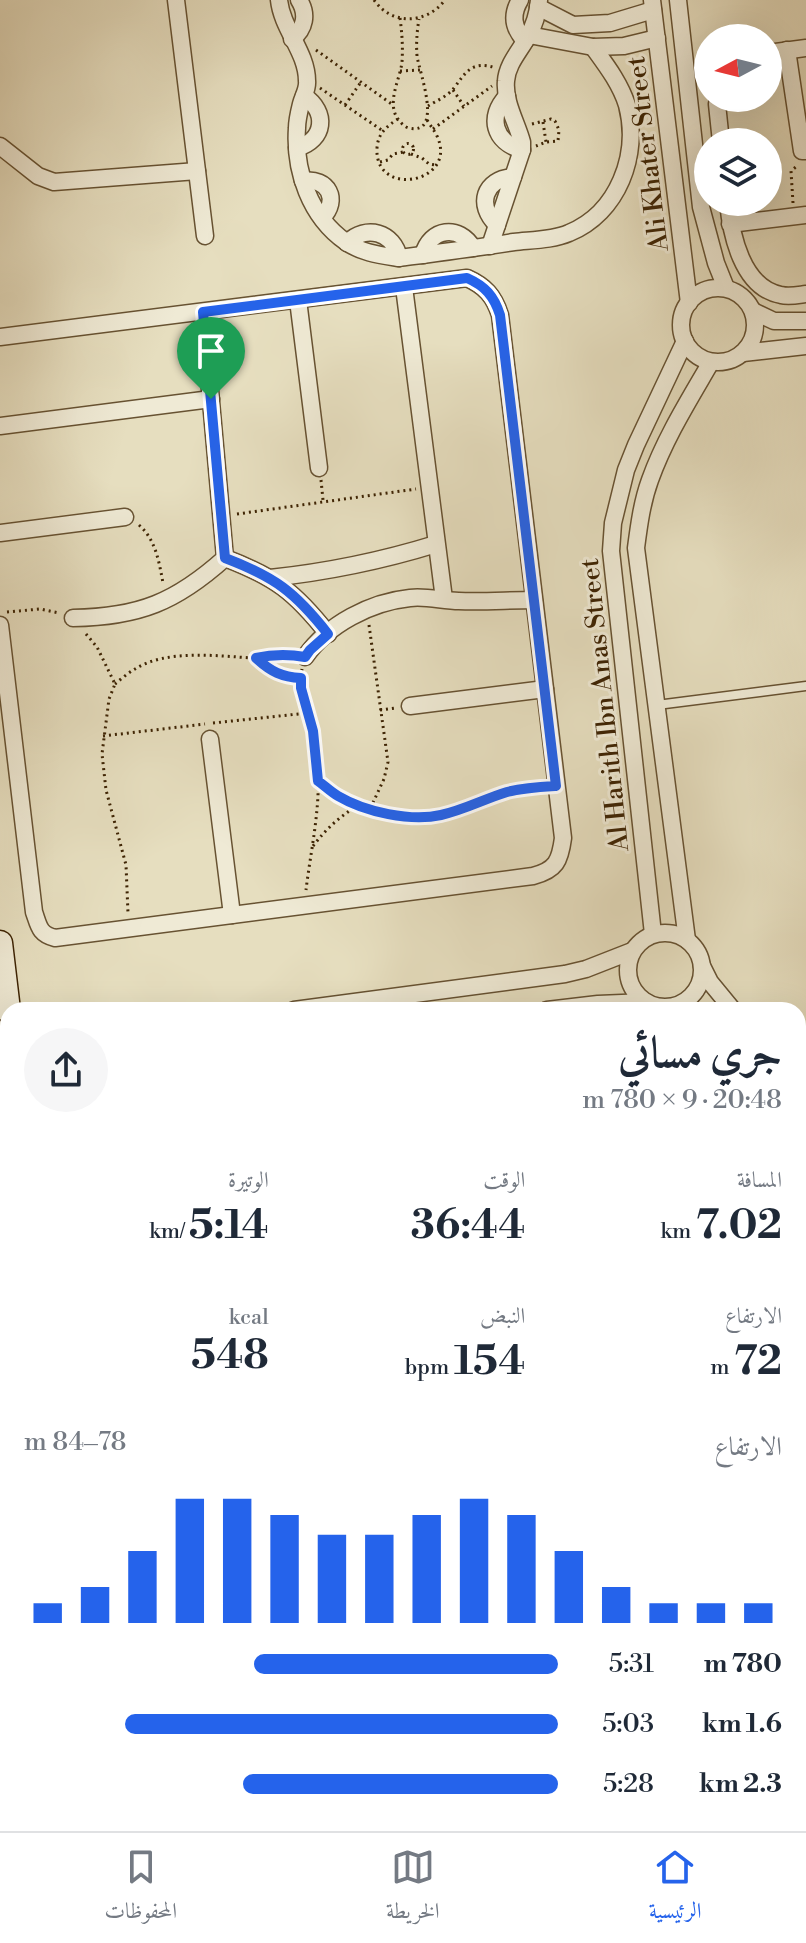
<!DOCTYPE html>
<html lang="ar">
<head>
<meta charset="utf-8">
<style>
  :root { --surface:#fff; --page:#f6f6f7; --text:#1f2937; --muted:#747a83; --line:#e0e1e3; --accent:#2563eb }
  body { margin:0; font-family:"Libre Bodoni",Amiri,serif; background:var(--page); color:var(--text); direction:rtl; height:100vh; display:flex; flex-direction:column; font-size:30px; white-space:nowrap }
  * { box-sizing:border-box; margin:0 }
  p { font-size:26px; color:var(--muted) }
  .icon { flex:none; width:44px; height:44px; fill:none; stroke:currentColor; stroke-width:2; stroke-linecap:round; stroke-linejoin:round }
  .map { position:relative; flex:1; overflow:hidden; direction:ltr }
  .sheet { position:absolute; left:0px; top:1002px; width:806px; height:830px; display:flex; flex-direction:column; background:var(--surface); border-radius:24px 24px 0 0; box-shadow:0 8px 32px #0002; direction:rtl }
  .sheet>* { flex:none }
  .needle { width:52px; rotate:263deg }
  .buttons { position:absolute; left:694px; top:24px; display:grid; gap:16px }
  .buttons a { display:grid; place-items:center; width:88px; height:88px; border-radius:50%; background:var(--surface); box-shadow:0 8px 32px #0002; font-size:40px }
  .pin { position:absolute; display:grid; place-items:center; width:68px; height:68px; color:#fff; margin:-82px -34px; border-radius:50% 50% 50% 0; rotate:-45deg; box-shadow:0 0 8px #0007 }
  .pin .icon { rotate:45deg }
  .round { display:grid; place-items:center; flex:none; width:84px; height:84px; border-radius:42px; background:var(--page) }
  .summary { display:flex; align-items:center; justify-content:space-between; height:136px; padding:0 24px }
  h1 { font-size:44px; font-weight:800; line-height:60px }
  .stats { display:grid; grid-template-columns:repeat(3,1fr); gap:12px; height:136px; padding:8px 24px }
  .stats div { display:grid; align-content:center }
  .stats b { font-size:40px; font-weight:800 }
  .stats small { font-size:22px; font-weight:400 }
  .stats p { font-size:22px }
  .chart { height:224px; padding:16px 24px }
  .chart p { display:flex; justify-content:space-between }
  .chart svg { width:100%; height:144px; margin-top:8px; stroke:var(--accent); stroke-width:6 }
  ul { padding:0 24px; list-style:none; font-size:26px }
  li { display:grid; grid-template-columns:128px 96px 1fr; align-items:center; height:60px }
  li i { height:20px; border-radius:10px; background:var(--accent) }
  .tabs { display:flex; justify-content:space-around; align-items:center; height:112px; border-top:2px solid var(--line); background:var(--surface); font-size:22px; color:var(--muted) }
  .tabs a { display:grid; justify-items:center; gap:4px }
  .tabs .on { color:var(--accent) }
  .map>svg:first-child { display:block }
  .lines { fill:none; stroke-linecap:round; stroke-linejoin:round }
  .service-casing { stroke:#675232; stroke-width:11 }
  .minor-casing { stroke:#675232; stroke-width:19 }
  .secondary-casing { stroke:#3d2303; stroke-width:27 }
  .path { stroke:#3d2303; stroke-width:3; stroke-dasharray:2 4; stroke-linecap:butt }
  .service { stroke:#efead5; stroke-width:8 }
  .minor { stroke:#efead5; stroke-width:16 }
  .secondary { stroke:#efead5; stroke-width:24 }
  .route-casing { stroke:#fff; stroke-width:16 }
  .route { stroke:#2563eb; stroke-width:10 }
  .labels { text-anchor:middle; stroke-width:6; stroke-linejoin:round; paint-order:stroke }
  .street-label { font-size:26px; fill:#3d2303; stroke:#efead5 }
</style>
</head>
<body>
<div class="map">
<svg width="806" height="1831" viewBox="0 0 806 1831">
  <rect width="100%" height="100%" fill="#e6debf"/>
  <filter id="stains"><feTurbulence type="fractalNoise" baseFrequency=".0025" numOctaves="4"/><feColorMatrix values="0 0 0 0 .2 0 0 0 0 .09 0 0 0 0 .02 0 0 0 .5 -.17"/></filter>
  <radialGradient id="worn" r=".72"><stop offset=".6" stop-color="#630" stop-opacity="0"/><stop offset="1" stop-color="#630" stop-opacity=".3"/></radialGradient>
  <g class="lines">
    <g class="service-casing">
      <polyline id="service" points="657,705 806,686"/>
    </g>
    <g class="minor-casing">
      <g id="minor">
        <polyline points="176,0 205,236"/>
        <path d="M279,0C282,29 307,52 307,81C308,89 303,96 301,104C299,112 297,120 297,128C294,171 310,217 346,242C362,253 380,255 399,258C437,253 476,248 514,242C532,240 553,240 569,233C618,213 640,155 627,105C620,83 606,65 593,47"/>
        <path d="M520,0C511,15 513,28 525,41"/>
        <polyline points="652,0 689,303"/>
        <polyline points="678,0 701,207 716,263 726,288"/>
        <polyline points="538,7 573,25 610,23 653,10"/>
        <polyline points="529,35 593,47 624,46 657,38"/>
        <path d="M292,39C305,29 308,14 299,0"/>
        <polyline points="787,50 802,151 806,151"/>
        <polyline points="768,53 806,48"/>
        <path d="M507,96C487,117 494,142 522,150"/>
        <polyline points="719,98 717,104 721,142"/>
        <polyline points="0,146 38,176 54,182 197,171"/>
        <path d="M297,148C325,140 328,112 304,96"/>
        <path d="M303,181C328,177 340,200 322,218"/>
        <path d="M728,202C731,234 742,288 781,295C789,297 798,295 806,294"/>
        <polyline points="730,224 806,215"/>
        <path d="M497,225C476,205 484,179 513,177"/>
        <path d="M347,243C366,224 394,232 399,258"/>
        <path d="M490,246L522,150V142C517,123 504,102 506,81C507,64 520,51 528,36C534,26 538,12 539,0"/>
        <path d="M423,255C430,228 459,224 473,248"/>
        <polyline points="404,287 444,599"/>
        <circle cx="718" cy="325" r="37"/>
        <polyline points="298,300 319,468"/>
        <polyline points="753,311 774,321 806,321"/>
        <polyline points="203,312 225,558"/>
        <path d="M0,337L467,278C485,286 494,296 500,315L563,838C560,861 556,870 533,876L55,938C39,934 39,926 34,912L0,625"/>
        <polyline points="743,353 806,346"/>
        <polyline points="0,426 211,399"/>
        <polyline points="0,533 125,517"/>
        <path d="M225,558C275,577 295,592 328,634"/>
        <path d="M270,578C327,572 381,561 436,544"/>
        <path d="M73,618C139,617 176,602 225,558"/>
        <path d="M305,657C328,624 371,602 410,598C427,596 443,601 459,601C484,602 509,600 534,600"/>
        <polyline points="410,706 545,689"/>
        <polyline points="210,739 232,915"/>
        <circle cx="665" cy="970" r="37"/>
        <polyline points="653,934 611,551 613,523 626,470 636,445 685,341"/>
        <path d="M687,940L636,548C639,525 642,502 650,480C665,438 689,400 711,362"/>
        <polyline points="702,966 710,982 733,1010"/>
        <polyline points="294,1010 565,974 586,969 632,951"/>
        <polyline points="547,1010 598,1004 646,1002"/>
        <polyline points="798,1081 806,1093"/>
        <polyline points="798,1132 806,1156"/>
        <polyline points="798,1203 806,1198"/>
        <polyline points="798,1233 806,1237"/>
        <polyline points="798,1324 806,1345"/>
        <polyline points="798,1468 806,1478"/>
        <polyline points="0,1547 8,1541"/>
        <polyline points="0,1563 8,1568"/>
        <polyline points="798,1611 806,1627"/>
        <polyline points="798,1659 806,1680"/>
        <polyline points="798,1726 806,1753"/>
      </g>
    </g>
    <g class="secondary-casing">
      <g id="secondary">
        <polyline points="0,943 8,1010"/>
        <polyline points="0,1287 8,1347"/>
        <polyline points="85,1824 86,1831"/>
        <polyline points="141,1824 146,1831"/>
        <polyline points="109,1831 120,1824"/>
      </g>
    </g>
    <g class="path">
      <path d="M374,0C392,26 427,24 445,0"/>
      <path d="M400,18C402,33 403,47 402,62C400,79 388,99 396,116C399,121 404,127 409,128C444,136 419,71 417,56C416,43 417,31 419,19"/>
      <polyline points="316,50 393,105"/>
      <polyline points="400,71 420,70"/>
      <polyline points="320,88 383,131"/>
      <polyline points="453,90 464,106"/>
      <polyline points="345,105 361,82"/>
      <path d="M428,106C436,101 448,96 454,88C466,72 472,60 496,68"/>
      <path d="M398,119C387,126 378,133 377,148C374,199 459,183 437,136C434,130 430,125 427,120"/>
      <polyline points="543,122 546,142"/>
      <polyline points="532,124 551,119 555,121 559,130 558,141 546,142 536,146"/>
      <polyline points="433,129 492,86"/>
      <circle cx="408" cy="149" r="5.5"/>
      <polyline points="411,154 422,158 429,164 435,165"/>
      <polyline points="380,162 388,160 393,154 403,152"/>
      <polyline points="793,203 791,171 797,166"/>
      <polyline points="321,480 323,500"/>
      <polyline points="237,514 416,489"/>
      <path d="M139,525C156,540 159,562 163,583"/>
      <polyline points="7,612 40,609 59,613"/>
      <polyline points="369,625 388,762 384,779 370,809"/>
      <polyline points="86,634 97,647 115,684 109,699 102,754 106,790 126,865 128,913"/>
      <path d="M256,658C271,672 282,677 301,678"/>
      <path d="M302,669C298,698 314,731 317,760C322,803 311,848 306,890"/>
      <path d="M115,684C121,679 128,673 135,669C167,649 217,656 253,658C265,658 277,654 290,654"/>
      <polyline points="380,710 395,708"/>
      <polyline points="213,723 308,713"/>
      <polyline points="103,736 205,724"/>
      <path d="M318,781C359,815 413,825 464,809C472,807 479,802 486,799C503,792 522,788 541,787"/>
      <path d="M313,846C326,829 339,817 357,806"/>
      <polyline points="798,1550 806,1545"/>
      <polyline points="169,1824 173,1831"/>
      <polyline points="360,1824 361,1831"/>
      <polyline points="427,1824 428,1831"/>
      <polyline points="530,1824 531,1831"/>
      <polyline points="580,1824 581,1831"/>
      <polyline points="632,1824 632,1831"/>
      <polyline points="686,1824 687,1831"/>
      <polyline points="738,1824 739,1831"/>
      <polyline points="178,1831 185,1824"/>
      <polyline points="249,1831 253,1824"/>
      <polyline points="306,1831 307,1824"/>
      <polyline points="485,1831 485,1824"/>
    </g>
    <use href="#service" class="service"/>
    <use href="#minor" class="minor"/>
    <use href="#secondary" class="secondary"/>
  </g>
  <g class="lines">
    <g class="route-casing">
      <path id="route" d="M467,278C485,286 494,296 500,315L556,786C540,787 523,788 507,792C484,799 464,810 441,815C411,822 365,812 338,796C331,792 325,786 318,781L313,731L301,688V678C282,677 271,672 256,658C274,654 288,654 305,657L310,650L328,634C295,592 275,577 225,558L203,312Z"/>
    </g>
    <use href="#route" class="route"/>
  </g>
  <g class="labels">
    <g class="street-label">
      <text transform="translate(647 154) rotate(-97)" y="9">Ali Khater Street</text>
      <text transform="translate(604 705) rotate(-96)" y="9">Al Harith Ibn Anas Street</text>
    </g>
  </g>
  <rect width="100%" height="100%" filter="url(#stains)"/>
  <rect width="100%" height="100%" fill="url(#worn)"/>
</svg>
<div class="buttons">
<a><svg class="needle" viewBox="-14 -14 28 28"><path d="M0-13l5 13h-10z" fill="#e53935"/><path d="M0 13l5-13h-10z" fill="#747a83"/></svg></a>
<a><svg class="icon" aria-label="layers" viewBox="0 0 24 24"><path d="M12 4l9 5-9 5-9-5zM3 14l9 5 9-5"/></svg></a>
</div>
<div class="pin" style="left:211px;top:399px;background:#1e9e55"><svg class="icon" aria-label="arrive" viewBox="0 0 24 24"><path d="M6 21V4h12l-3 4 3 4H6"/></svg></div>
<section class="sheet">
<div class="summary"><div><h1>جري مسائي</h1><p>20:48 · 9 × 780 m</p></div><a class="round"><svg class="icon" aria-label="share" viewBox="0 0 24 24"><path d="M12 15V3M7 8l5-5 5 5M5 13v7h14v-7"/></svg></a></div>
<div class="stats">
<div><p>المسافة</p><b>7.02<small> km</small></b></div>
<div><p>الوقت</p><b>36:44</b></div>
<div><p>الوتيرة</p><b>5:14<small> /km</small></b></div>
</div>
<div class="stats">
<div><p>الارتفاع</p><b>72<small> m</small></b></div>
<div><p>النبض</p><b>154<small> bpm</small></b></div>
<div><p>kcal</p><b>548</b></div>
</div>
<div class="chart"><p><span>الارتفاع</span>78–84 m</p>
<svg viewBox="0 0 160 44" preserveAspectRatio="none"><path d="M5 44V38M15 44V33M25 44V22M35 44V6M45 44V6M55 44V11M65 44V17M75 44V17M85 44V11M95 44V6M105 44V11M115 44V22M125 44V33M135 44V38M145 44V38M155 44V38"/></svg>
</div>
<ul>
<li><b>780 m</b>5:31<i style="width:57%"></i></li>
<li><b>1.6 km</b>5:03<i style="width:81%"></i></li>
<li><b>2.3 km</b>5:28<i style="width:59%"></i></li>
</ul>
</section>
</div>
<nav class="tabs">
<a class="on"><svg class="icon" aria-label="home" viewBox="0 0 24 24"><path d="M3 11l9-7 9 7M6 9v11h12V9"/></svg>الرئيسية</a>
<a><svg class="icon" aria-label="map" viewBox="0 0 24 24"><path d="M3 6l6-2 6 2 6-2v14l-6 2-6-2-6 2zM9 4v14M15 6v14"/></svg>الخريطة</a>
<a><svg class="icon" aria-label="saved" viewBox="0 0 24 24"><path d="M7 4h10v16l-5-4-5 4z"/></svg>المحفوظات</a>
</nav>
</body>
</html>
